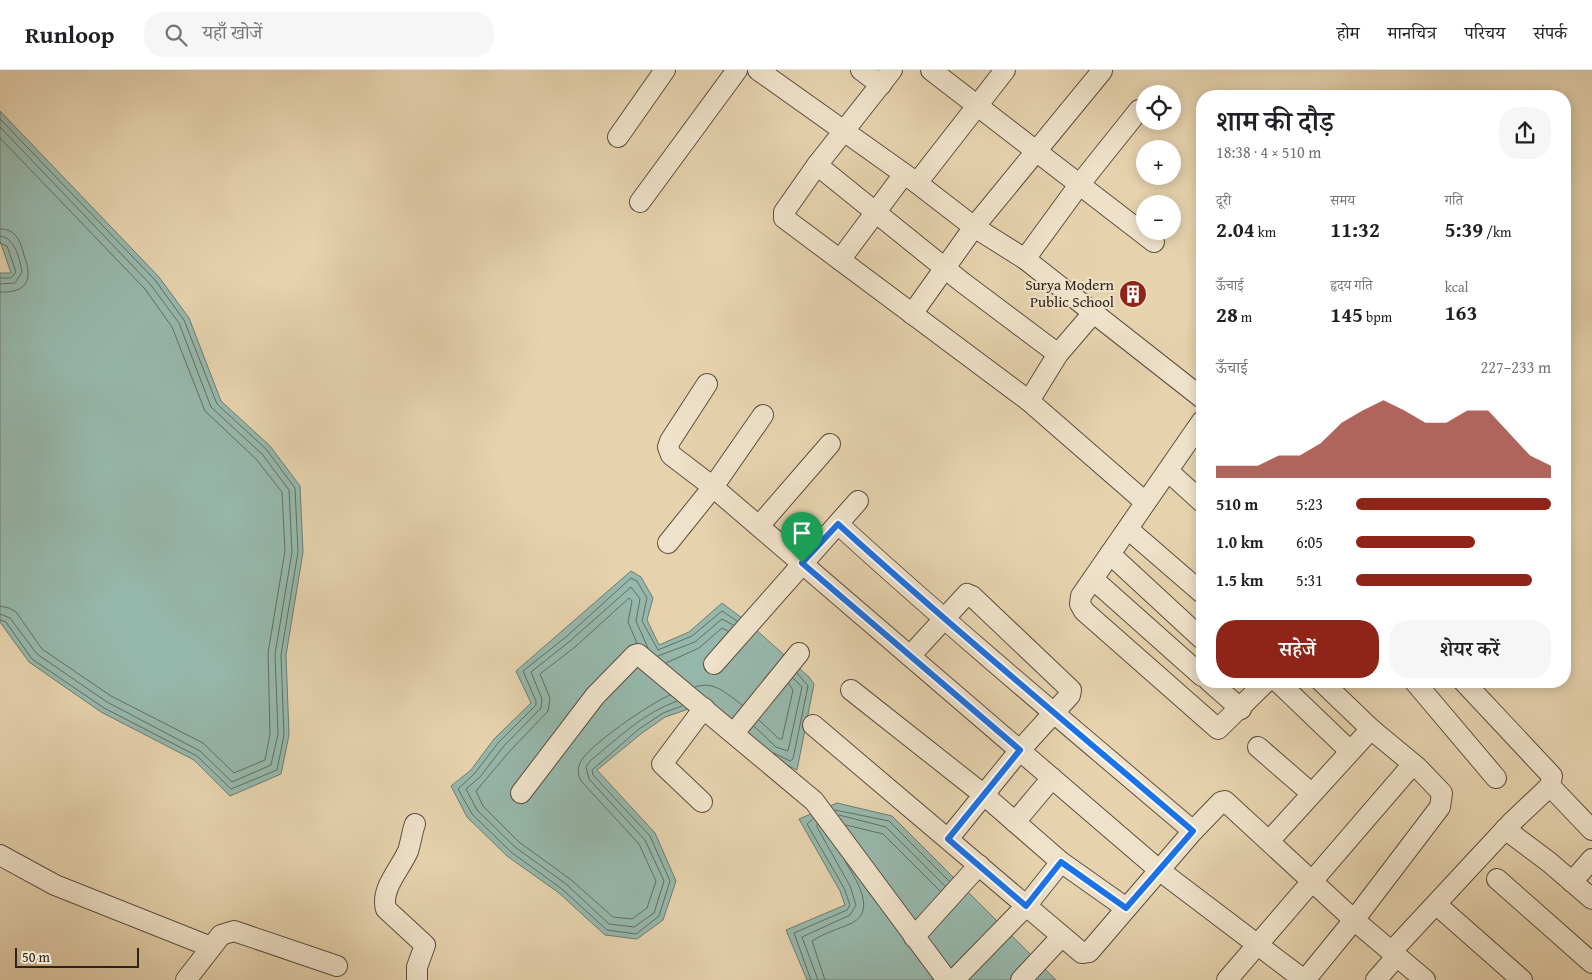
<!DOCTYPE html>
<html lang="hi">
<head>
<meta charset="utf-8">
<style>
  :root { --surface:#fff; --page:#f6f6f6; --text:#202124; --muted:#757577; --line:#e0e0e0; --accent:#8f2418 }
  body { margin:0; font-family:"Gentium Book Plus","Noto Serif Devanagari",serif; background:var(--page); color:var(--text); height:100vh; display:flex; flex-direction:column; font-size:19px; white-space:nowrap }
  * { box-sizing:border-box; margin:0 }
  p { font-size:16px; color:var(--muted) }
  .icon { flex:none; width:28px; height:28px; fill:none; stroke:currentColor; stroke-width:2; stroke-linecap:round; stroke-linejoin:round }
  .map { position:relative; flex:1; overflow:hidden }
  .details { position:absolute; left:1196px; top:20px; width:375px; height:598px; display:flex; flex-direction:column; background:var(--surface); border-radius:20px; box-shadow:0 2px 12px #0003 }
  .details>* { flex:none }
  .fabs { position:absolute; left:1136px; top:15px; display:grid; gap:10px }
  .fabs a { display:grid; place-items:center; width:45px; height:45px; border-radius:50%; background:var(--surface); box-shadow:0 2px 12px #0003; font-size:25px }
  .scale { position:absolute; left:15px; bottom:12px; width:124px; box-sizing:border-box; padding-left:5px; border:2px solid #2e231a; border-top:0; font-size:14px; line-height:18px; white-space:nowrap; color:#2e231a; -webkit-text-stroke:4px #efe2ca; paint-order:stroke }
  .pin { position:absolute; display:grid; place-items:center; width:42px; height:42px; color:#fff; margin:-51px -21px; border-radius:50% 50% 50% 0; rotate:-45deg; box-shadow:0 0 5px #0007 }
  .pin .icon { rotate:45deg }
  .round { display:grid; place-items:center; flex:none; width:52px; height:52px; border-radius:20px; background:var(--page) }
  .summary { display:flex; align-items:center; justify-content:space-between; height:85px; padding:0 20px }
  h1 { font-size:28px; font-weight:600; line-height:38px }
  .stats { display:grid; grid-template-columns:repeat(3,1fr); gap:8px; height:85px; padding:5px 20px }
  .stats div { display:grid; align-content:center }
  .stats b { font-size:21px; font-weight:600 }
  .stats small { font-size:14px; font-weight:400 }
  .stats p { font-size:14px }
  .chart { height:140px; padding:10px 20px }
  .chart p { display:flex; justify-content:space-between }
  .chart svg { width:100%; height:90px; margin-top:5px; fill:var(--accent); opacity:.7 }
  .cta { display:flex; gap:10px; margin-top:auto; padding:10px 20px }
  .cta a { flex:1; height:58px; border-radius:20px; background:var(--accent); color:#fff; font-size:20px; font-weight:600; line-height:58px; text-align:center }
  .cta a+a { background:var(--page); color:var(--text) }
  ul { padding:0 20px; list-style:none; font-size:16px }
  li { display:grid; grid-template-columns:80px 60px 1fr; align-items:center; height:38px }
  li i { height:12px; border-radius:6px; background:var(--accent) }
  header { display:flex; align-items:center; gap:30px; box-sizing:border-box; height:70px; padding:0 25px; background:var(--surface); border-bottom:1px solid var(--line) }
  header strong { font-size:24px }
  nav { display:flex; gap:28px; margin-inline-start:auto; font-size:18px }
  .search { width:350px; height:45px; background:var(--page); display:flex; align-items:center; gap:12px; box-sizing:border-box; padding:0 18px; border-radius:20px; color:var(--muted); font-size:19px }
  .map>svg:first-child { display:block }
  .water { fill:#96b8ac; stroke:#6c7c72 }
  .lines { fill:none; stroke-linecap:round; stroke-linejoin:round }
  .shore { stroke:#626e63; stroke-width:1 }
  .street-casing { stroke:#5c4f3f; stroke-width:22 }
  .street { stroke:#efe2ca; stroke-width:20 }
  .route-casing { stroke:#fff; stroke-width:10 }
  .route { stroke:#1a73e8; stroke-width:6 }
  .labels { text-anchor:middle; stroke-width:4; stroke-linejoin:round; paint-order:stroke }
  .poi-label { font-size:15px; fill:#2e231a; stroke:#efe2ca; text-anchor:end }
</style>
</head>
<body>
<header>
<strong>Runloop</strong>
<div class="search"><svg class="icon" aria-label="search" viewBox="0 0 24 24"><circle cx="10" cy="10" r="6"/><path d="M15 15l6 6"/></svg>यहाँ खोजें</div>
<nav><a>होम</a><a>मानचित्र</a><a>परिचय</a><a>संपर्क</a></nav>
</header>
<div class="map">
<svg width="1592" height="910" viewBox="0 0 1592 910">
  <rect width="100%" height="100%" fill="#e6d3ae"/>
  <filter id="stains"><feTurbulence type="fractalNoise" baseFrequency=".004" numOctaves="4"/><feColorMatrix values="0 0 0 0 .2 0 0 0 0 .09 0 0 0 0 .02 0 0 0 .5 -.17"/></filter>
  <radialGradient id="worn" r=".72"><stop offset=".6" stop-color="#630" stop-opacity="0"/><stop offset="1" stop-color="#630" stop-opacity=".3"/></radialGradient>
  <g class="water">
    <polygon points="0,41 159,207 189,248 221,331 270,376 300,416 303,482 286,585 289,665 281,704 230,726 194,690 101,642 29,592 0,552 0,203 11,203 0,171"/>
    <polygon points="631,501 641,507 653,528 647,550 659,575 689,562 722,533 746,551 809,607 814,614 797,700 770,687 706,633 665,647 642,663 597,700 655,763 676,811 663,850 637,869 605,865 559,823 507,786 467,747 451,716 471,700 494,669 531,633 516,601"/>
    <polygon points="837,733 892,746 1056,910 807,910 786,860 845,835 840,821 799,749"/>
  </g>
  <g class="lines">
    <g class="shore">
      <polyline points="0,49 155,210 184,250 217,334 266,379 295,418 298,482 281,585 284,665 277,700 231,719 197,686 104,638 32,589 6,552 0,550"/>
      <polyline points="0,57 150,214 179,253 211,337 262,384 289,420 292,482 275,584 278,664 271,695 232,712 200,681 107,632 37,584 10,548 0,544"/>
      <polyline points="0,68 145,219 172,257 205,341 256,389 282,422 285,481 268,583 270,664 265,690 234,703 203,673 111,626 42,579 16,542 9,538 0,536"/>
      <path d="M0,159C5,159 10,160 14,164C20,169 22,178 24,185C33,209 28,223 0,222"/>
      <path d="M0,166C15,167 20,190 22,202L15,213L0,214"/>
      <polyline points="0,173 7,176 16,202 11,208 0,208"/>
      <path d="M637,573L628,552L632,531L629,528L575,577L540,604L550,628L548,641L509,682L476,721L483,736L519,772L570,809L613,847L632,849L647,838L656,811L639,774L582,712C578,706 577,700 580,693C586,677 652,632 670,625"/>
      <path d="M648,578L636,551L640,529L631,517L570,571L531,602L542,629L541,638L503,677L480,707L466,719L477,740L515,777L566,814L609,854L634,857L654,843L664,811L645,770L589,709L586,697L590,691C617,669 643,643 677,631"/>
      <polyline points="658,586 695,572 722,549 733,555"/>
      <polyline points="666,593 699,578 722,558 728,561"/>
      <path d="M695,617C714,610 727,624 742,635"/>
      <polyline points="682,636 663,643 639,659 592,700 593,705 650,766 670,811 659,846 636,864 607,860 562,819 511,782 472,744 458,719 475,703 498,673 536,635 536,631 523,601 566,567 631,508 637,511 647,528 642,551 658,580 692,566 722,541 737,551"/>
      <polyline points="759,650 779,669 782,669 793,620 789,614"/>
      <polyline points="754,656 776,677 788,681 802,617 793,608"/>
      <polyline points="774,683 790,691 793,689 808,616 797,603"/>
      <polyline points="835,740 889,751 949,811"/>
      <polyline points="839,745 886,757 945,816"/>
      <polyline points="817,754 817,757 850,816 856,835 850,845 802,867 818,910"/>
      <polyline points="846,755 883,764 940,821"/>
      <polyline points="811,910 794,863 847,840 850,835 844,818 807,754 813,749"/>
      <path d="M825,910L812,871C824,863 839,859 852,853C878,840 854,807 845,791"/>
    </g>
    <g class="street-casing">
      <g id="street">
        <polyline points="758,0 917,113 974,157 1025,189 1202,328"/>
        <polyline points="861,0 881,15"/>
        <polyline points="892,0 817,95 784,142 784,148 1029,331 1145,432"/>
        <polyline points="931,0 1154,172"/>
        <polyline points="618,67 665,0"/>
        <polyline points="817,95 962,212 1058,284"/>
        <polyline points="917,113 1005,0"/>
        <polyline points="640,132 737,0"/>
        <polyline points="1025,189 1079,115 1139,40"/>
        <polyline points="840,190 904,104"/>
        <polyline points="912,244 974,157 1102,1"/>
        <polyline points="707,314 670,371 668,377 671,385 713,417 1159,800 1304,910"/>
        <polyline points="1029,331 1058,284 1094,242"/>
        <polyline points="1202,351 1081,526 1080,534 1084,541 1218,659 1267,611"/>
        <polyline points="1169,402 1202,432"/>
        <path d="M838,454C953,559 1074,660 1193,761"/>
        <polyline points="759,456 830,374"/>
        <polyline points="1128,459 1202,523"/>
        <polyline points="668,473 713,417 763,345"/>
        <polyline points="1110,484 1202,569"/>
        <polyline points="1093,509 1202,606"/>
        <polyline points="910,586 967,524 972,526 1071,620 1070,625 1020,680 948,769"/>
        <polyline points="714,594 858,431"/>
        <polyline points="1209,611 1241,639"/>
        <polyline points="1277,611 1350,681"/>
        <polyline points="1414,611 1496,708"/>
        <polyline points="1463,611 1552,706 1550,716 1592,760"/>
        <polyline points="851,620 984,725 1061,792 1126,838"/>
        <polyline points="813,655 1082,883 1089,882 1193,761 1221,732 1225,731 1354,850 1425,910"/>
        <polyline points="734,663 799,583"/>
        <polyline points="1258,677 1311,723"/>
        <polyline points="521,723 595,626 635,585 638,584 814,731 947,910"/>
        <polyline points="702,732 662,694 704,638"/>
        <polyline points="1015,752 1052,708"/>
        <path d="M415,754C412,762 411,772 408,781C401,798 380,819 386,839L425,875L417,897V910"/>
        <polyline points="1505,759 1549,792 1592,829"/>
        <polyline points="1270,770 1371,659"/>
        <polyline points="0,785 55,815 211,877"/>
        <polyline points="1497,809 1592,893"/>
        <polyline points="1572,812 1592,789"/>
        <polyline points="1437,835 1522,910"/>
        <polyline points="914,867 979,795"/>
        <polyline points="1392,881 1511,753 1550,716"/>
        <polyline points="186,910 221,865 234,861 337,896"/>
        <polyline points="954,910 1026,836 1061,792"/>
        <polyline points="1021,910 1062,866"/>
        <polyline points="1227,910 1413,694"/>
        <polyline points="1305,910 1354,850 1440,737 1442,723 1418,698 1371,659 1321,611"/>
        <polyline points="1376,910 1397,886"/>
      </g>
    </g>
    <use href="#street" class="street"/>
  </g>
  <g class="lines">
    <g class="route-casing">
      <path id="route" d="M838,454C953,559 1074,659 1193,761L1126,838L1061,792L1026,836L948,769L1020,680L802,493Z"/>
    </g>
    <use href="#route" class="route"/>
  </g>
  <defs>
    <g id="building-disc" transform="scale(1.4375)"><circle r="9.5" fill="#8f2418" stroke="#efe2ca"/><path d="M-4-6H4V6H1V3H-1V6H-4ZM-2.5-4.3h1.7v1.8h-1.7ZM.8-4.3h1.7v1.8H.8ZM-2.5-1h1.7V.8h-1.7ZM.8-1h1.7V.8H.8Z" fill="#fff"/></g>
  </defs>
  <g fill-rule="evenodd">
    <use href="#building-disc" x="1133" y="224"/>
  </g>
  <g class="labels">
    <g class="poi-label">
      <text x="1114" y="220">Surya Modern<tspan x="1114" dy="17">Public School</tspan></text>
    </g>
  </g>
  <rect width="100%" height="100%" filter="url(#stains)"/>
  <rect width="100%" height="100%" fill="url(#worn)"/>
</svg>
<div class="fabs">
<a><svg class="icon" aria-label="locate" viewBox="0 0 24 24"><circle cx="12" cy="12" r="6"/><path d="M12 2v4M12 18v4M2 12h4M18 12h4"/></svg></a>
<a>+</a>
<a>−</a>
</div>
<div class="scale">50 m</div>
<div class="pin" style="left:802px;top:493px;background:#1e9e55"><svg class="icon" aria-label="arrive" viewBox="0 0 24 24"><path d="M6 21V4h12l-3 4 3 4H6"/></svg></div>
<section class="details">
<div class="summary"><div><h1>शाम की दौड़</h1><p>18:38 · 4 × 510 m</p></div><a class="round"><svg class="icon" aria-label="share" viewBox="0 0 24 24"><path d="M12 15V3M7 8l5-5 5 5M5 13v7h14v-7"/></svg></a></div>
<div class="stats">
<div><p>दूरी</p><b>2.04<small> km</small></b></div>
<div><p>समय</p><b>11:32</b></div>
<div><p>गति</p><b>5:39<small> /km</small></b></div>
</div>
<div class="stats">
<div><p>ऊँचाई</p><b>28<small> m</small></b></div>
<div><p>हृदय गति</p><b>145<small> bpm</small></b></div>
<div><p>kcal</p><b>163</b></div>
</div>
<div class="chart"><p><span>ऊँचाई</span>227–233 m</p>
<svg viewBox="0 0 160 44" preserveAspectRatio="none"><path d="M0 44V38L10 38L20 38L30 33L40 33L50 27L60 17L70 11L80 6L90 11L100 17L110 17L120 11L130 11L140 22L150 33L160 38V44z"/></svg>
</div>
<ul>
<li><b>510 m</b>5:23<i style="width:100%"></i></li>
<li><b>1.0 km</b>6:05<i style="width:61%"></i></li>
<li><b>1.5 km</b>5:31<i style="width:90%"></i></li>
</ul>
<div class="cta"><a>सहेजें</a><a>शेयर करें</a></div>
</section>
</div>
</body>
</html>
